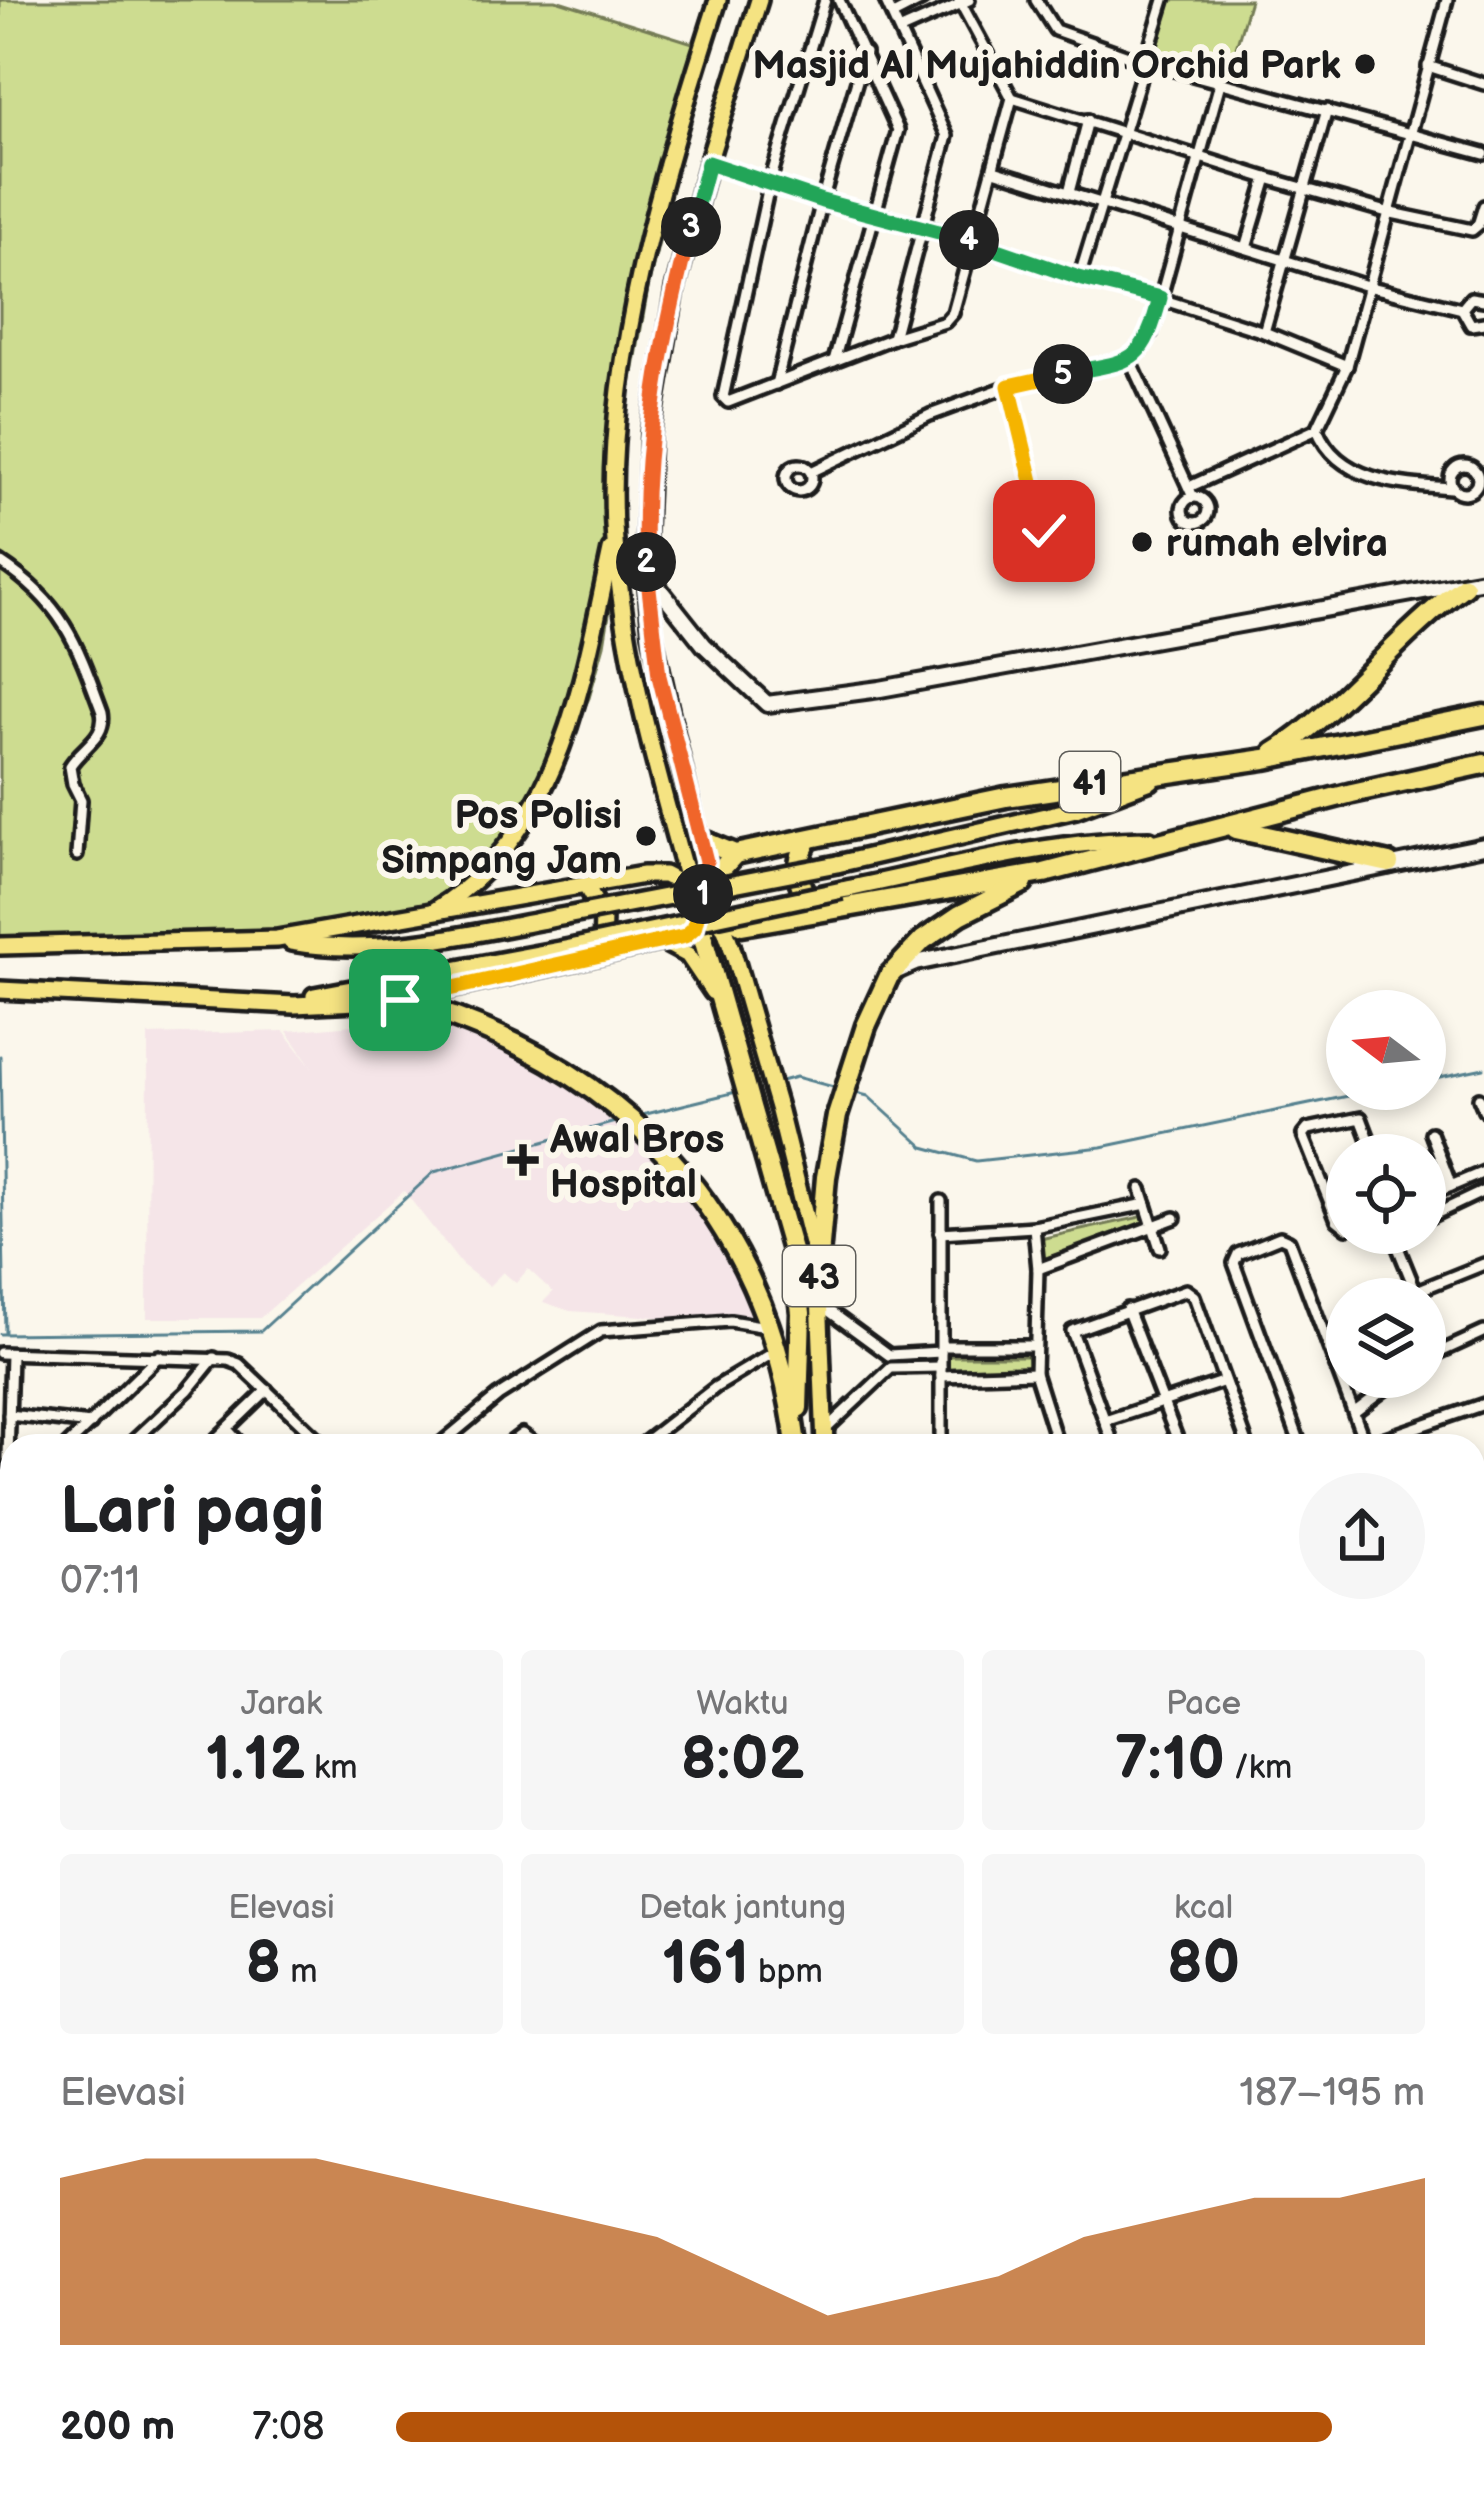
<!DOCTYPE html>
<html lang="id">
<head>
<meta charset="utf-8">
<style>
  :root { --surface:#fff; --page:#f6f6f6; --text:#202124; --muted:#757577; --accent:#b45309 }
  body { margin:0; font-family:"Balsamiq Sans",sans-serif; background:var(--page); color:var(--text); height:100vh; display:flex; flex-direction:column; font-size:45px; white-space:nowrap }
  * { box-sizing:border-box; margin:0 }
  p { font-size:39px; color:var(--muted) }
  .icon { flex:none; width:66px; height:66px; fill:none; stroke:currentColor; stroke-width:2; stroke-linecap:round; stroke-linejoin:round }
  .map { position:relative; flex:1; overflow:hidden }
  .panel { position:absolute; left:0px; top:1434px; width:1485px; height:1062px; display:flex; flex-direction:column; background:var(--surface); border-radius:36px 36px 0 0; box-shadow:0 6px 18px #0003 }
  .panel>* { flex:none }
  .needle { width:78px; rotate:286deg }
  .buttons { position:absolute; left:1326px; top:990px; display:grid; gap:24px }
  .buttons a { display:grid; place-items:center; width:120px; height:120px; border-radius:50%; background:var(--surface); box-shadow:0 6px 18px #0003; font-size:60px }
  .pin { position:absolute; display:grid; place-items:center; width:102px; height:102px; color:#fff; margin:-51px; border-radius:24px; box-shadow:0 6px 18px #0006 }
  .km { position:absolute; width:60px; height:60px; margin:-30px; border-radius:50%; background:#222; color:#fff; font-size:33px; line-height:60px; text-align:center }
  .round { display:grid; place-items:center; flex:none; width:126px; height:126px; border-radius:63px; background:var(--page) }
  .summary { display:flex; align-items:center; justify-content:space-between; height:204px; padding:0 60px }
  h1 { font-size:66px; font-weight:800; line-height:90px }
  .figures { display:grid; grid-template-columns:repeat(3,1fr); gap:18px; height:204px; padding:12px 60px }
  .figures div { display:grid; align-content:center; border-radius:12px; background:var(--page); text-align:center }
  .figures b { font-size:60px; font-weight:800 }
  .figures small { font-size:33px; font-weight:400 }
  .figures p { font-size:33px }
  .chart { height:336px; padding:24px 60px }
  .chart p { display:flex; justify-content:space-between }
  .chart svg { width:100%; height:216px; margin-top:12px; fill:var(--accent); opacity:.7 }
  ul { padding:0 60px; list-style:none; font-size:39px }
  li { display:grid; grid-template-columns:192px 144px 1fr; align-items:center; height:90px }
  li i { height:30px; border-radius:15px; background:var(--accent) }
  .map>svg:first-child { display:block }
  .built { fill:#f5e5e8 }
  .green { fill:#cddc90; stroke:#747c56; stroke-width:3 }
  .lines { fill:none; stroke-linecap:round; stroke-linejoin:round }
  .stream { stroke:#55818f; stroke-width:3 }
  .street-casing { stroke:#1c1c1c; stroke-width:18 }
  .secondary-casing { stroke:#1c1c1c; stroke-width:22 }
  .primary-casing { stroke:#1c1c1c; stroke-width:24 }
  .highway-casing { stroke:#1c1c1c; stroke-width:27 }
  .street { stroke:#fbf7ec; stroke-width:9 }
  .secondary { stroke:#fbf7ec; stroke-width:14 }
  .primary { stroke:#f5e382; stroke-width:15 }
  .highway { stroke:#f5e382; stroke-width:18 }
  .primary-bridge-casing { stroke:#1c1c1c; stroke-width:24; stroke-linecap:butt }
  .primary-bridge { stroke:#f5e382; stroke-width:15 }
  .split-1-casing { stroke:#fff; stroke-width:24 }
  .split-2-casing { stroke:#fff; stroke-width:24 }
  .split-3-casing { stroke:#fff; stroke-width:24 }
  .split-4-casing { stroke:#fff; stroke-width:24 }
  .split-5-casing { stroke:#fff; stroke-width:24 }
  .split-6-casing { stroke:#fff; stroke-width:24 }
  .split-1 { stroke:#f5b400; stroke-width:15 }
  .split-2 { stroke:#f0652b; stroke-width:15 }
  .split-3 { stroke:#f0652b; stroke-width:15 }
  .split-4 { stroke:#22a559; stroke-width:15 }
  .split-5 { stroke:#22a559; stroke-width:15 }
  .split-6 { stroke:#f5b400; stroke-width:15 }
  .poi-dot { fill:#1c1c1c; stroke:#fbf7ec; stroke-width:4.5 }
  .labels { text-anchor:middle; stroke-width:12; stroke-linejoin:round; paint-order:stroke }
  .shield { fill:#fbf7ec; stroke:#5f5e5a; stroke-width:3 }
  .shield-label { font-size:36px; font-weight:bold; fill:#1c1c1c }
  .poi-label { font-size:39px; font-weight:bold; fill:#1c1c1c; stroke:#fbf7ec; text-anchor:end }
</style>
</head>
<body>
<div class="map">
<svg width="1484" height="2496" viewBox="0 0 1484 2496">
  <rect width="100%" height="100%" fill="#fbf7ec"/>
  <filter id="ink" filterUnits="userSpaceOnUse"><feTurbulence type="fractalNoise" baseFrequency=".00833" numOctaves="2"/><feDisplacementMap in="SourceGraphic" scale="24" xChannelSelector="R" yChannelSelector="G"/><feConvolveMatrix kernelMatrix="1 2 1 2 8 2 1 2 1" color-interpolation-filters="sRGB"/></filter>
  <g filter="url(#ink)">
    <polygon class="built" points="419,1019 482,1037 539,1066 647,1141 718,1235 759,1324 570,1311 543,1302 553,1292 528,1269 516,1283 503,1272 489,1286 461,1264 404,1191 260,1318 147,1318 148,1035 284,1031 312,1067 287,1031"/>
    <g class="green">
      <polygon points="0,0 556,0 712,49 682,147 649,283 622,436 612,596 604,645 589,698 568,743 517,824 471,872 411,921 353,939 0,946"/>
      <polygon points="1164,0 1250,0 1227,77 1149,54"/>
      <polygon points="1145,1216 1148,1228 1044,1267 1040,1239"/>
      <polygon points="946,1356 1027,1356 1032,1377 946,1380"/>
      <polygon points="1484,2135 1484,2496 686,2496 685,2484 1473,2484 1473,2142"/>
    </g>
    <g class="lines">
      <g class="stream">
        <polyline points="0,1056 5,1334"/>
        <polyline points="1425,1080 1484,1068"/>
        <polyline points="774,1083 796,1077 841,1089"/>
        <polyline points="856,1093 868,1096 924,1147 976,1161 1102,1147 1382,1089"/>
        <polyline points="634,1117 736,1092"/>
        <polyline points="0,1334 261,1331 434,1172 619,1121"/>
      </g>
      <g class="street-casing">
        <g id="street">
          <polyline points="825,0 770,181 723,397 728,402 893,338 945,322 953,313 1012,98 959,0"/>
          <polyline points="885,0 947,136 893,338"/>
          <polyline points="1036,0 1055,30 1145,62 1484,154"/>
          <polyline points="893,15 922,0"/>
          <polyline points="901,30 969,0"/>
          <polyline points="1428,66 1484,84"/>
          <polyline points="1012,98 1267,178 1387,212 1472,230 1478,225 1484,206"/>
          <polyline points="708,163 822,201 949,233 1079,278 1161,299 1264,332 1347,366"/>
          <polyline points="994,170 1367,286 1462,309"/>
          <polyline points="1069,192 1088,120"/>
          <polyline points="1246,248 1267,178"/>
          <polyline points="1079,278 1164,0"/>
          <polyline points="1484,300 1471,298 1462,309 1471,325 1484,323"/>
          <polyline points="1264,332 1327,110"/>
          <polyline points="1130,360 1193,497"/>
          <polyline points="834,361 898,130 839,0"/>
          <polyline points="776,384 822,201 865,53"/>
          <polyline points="1009,386 1044,531"/>
          <path d="M1317,429C1338,483 1404,485 1453,488"/>
          <circle cx="799" cy="478" r="13"/>
          <circle cx="1464" cy="479" r="14"/>
          <polyline points="811,472 930,415 1009,386 1130,360 1151,333 1220,83"/>
          <polyline points="1189,487 1317,429 1347,366 1447,0"/>
          <circle cx="1195" cy="510" r="13"/>
          <circle cx="1045" cy="543" r="12"/>
          <path d="M0,562C64,604 77,644 102,712C107,738 82,746 70,766L73,784L81,800L77,855"/>
          <polyline points="1479,1098 1484,1110"/>
          <polyline points="1431,1133 1451,1186"/>
          <polyline points="1141,1189 1160,1248"/>
          <polyline points="1425,1197 1484,1172"/>
          <polyline points="1425,1219 1484,1191"/>
          <polyline points="1034,1227 1038,1269 1035,1373 1058,1446"/>
          <polyline points="1347,1228 1337,1220 1303,1135 1308,1129 1361,1118 1375,1155"/>
          <polyline points="940,1233 1034,1227 1146,1204"/>
          <polyline points="1398,1233 1397,1245 1419,1299"/>
          <polyline points="1038,1269 1175,1218"/>
          <polyline points="1417,1291 1484,1264"/>
          <polyline points="821,1305 889,1355 941,1352"/>
          <polyline points="1127,1309 1180,1446"/>
          <polyline points="1425,1321 1434,1353"/>
          <polyline points="942,1346 1034,1346"/>
          <polyline points="0,1353 228,1360 239,1364 325,1446"/>
          <polyline points="11,1354 8,1458 12,1470"/>
          <polyline points="1425,1359 1484,1332"/>
          <polyline points="941,1376 1035,1373"/>
          <polyline points="1356,1411 1401,1377"/>
          <polyline points="9,1415 91,1424"/>
          <polyline points="1105,1421 1222,1382"/>
          <polyline points="227,1429 242,1446"/>
          <polyline points="825,1430 891,1368 941,1367"/>
          <polyline points="67,1446 159,1356"/>
          <polyline points="128,1446 188,1390 214,1358"/>
          <polyline points="209,1446 267,1390"/>
          <polyline points="438,1446 498,1396 601,1331 730,1321 767,1327"/>
          <polyline points="506,1446 522,1434 539,1446"/>
          <polyline points="640,1446 716,1387 778,1350"/>
          <polyline points="941,1446 941,1201"/>
          <polyline points="1114,1446 1072,1331 1186,1290 1194,1296 1248,1446"/>
          <polyline points="1301,1446 1234,1263 1238,1254 1280,1237 1289,1241 1366,1446"/>
          <polyline points="1362,1446 1484,1404"/>
          <polyline points="1473,1491 1484,1487"/>
          <polyline points="3,1505 12,1497"/>
          <polyline points="0,1574 12,1560"/>
          <polyline points="0,1727 12,1730"/>
          <polyline points="0,1773 12,1776"/>
          <polyline points="0,1845 12,1859"/>
          <polyline points="0,1964 12,1976"/>
          <polyline points="0,2069 12,2081"/>
          <polyline points="0,2147 12,2159"/>
          <polyline points="0,2247 12,2259"/>
          <polyline points="0,2381 12,2436"/>
          <polyline points="21,2484 23,2496"/>
          <polyline points="70,2484 71,2496"/>
          <polyline points="216,2496 220,2484"/>
          <polyline points="273,2496 277,2484"/>
        </g>
      </g>
      <g class="secondary-casing">
        <g id="secondary">
          <polyline points="646,572 704,645 767,704 880,689 1484,580"/>
          <polyline points="899,970 915,963 1484,846"/>
        </g>
      </g>
      <g class="primary-casing">
        <g id="primary">
          <polyline points="837,864 1076,809 1151,781"/>
          <polyline points="586,886 603,917 602,950"/>
          <path d="M842,890C942,870 1046,840 1150,840"/>
          <path d="M694,905C661,785 625,667 615,542C601,370 666,163 718,0"/>
          <polyline points="709,908 725,929 733,952"/>
          <path d="M435,910C562,831 582,683 611,550"/>
          <polyline points="662,941 685,936 693,928 706,874 652,633 645,553 650,434 675,289 708,163 759,0"/>
          <path d="M291,942C381,958 477,932 566,916"/>
          <polyline points="731,945 779,1111 818,1268 825,1446"/>
          <polyline points="0,946 277,939 643,875 664,875 692,890"/>
          <polyline points="0,990 294,1005 400,1000 662,941 688,955 713,992"/>
          <polyline points="314,996 570,948"/>
          <polyline points="1473,1794 1484,1793"/>
        </g>
      </g>
      <g class="highway-casing">
        <g id="highway">
          <path d="M1274,753C1341,711 1397,635 1464,586"/>
          <polyline points="1236,829 1389,863"/>
          <polyline points="701,840 735,854 1006,797 1265,759 1484,715"/>
          <path d="M807,841C794,866 794,892 821,907"/>
          <polyline points="723,913 742,925 1044,873 1352,793 1484,764"/>
          <polyline points="697,917 795,1261 801,1313 798,1408"/>
          <polyline points="705,928 716,875 735,854"/>
          <path d="M400,1000C621,1061 767,1214 796,1444"/>
          <polyline points="818,1268 826,1177 837,1116 866,1026 889,976 923,940 960,915 1023,883"/>
          <polyline points="332,2496 336,2484"/>
        </g>
      </g>
      <use href="#street" class="street"/>
      <use href="#secondary" class="secondary"/>
      <use href="#primary" class="primary"/>
      <use href="#highway" class="highway"/>
      <g class="primary-bridge-casing">
        <g id="primary-bridge">
          <polyline points="566,916 837,864"/>
          <polyline points="570,948 842,890"/>
        </g>
      </g>
      <use href="#primary-bridge" class="primary-bridge"/>
    </g>
  </g>
  <g class="lines" filter="url(#ink)">
    <g class="split-1-casing">
      <polyline id="split-1" points="400,1000 685,936 694,928 703,894"/>
    </g>
    <g class="split-2-casing">
      <polyline id="split-2" points="646,562 659,676 706,861 703,894"/>
    </g>
    <g class="split-3-casing">
      <path id="split-3" d="M646,562C641,449 662,336 691,227"/>
    </g>
    <g class="split-4-casing">
      <polyline id="split-4" points="691,227 708,163 822,201 969,240"/>
    </g>
    <g class="split-5-casing">
      <path id="split-5" d="M969,240L1079,278L1160,298C1142,369 1129,360 1063,374"/>
    </g>
    <g class="split-6-casing">
      <polyline id="split-6" points="1044,531 1009,386 1063,374"/>
    </g>
    <use href="#split-1" class="split-1"/>
    <use href="#split-2" class="split-2"/>
    <use href="#split-3" class="split-3"/>
    <use href="#split-4" class="split-4"/>
    <use href="#split-5" class="split-5"/>
    <use href="#split-6" class="split-6"/>
  </g>
  <g class="poi-dot">
    <circle cx="1365" cy="64" r="12"/>
    <circle cx="1142" cy="542" r="12"/>
    <circle cx="646" cy="836" r="12"/>
    <path d="M517 1142h12v12h12v12h-12v12h-12v-12h-12v-12h12z"/>
  </g>
  <g class="labels">
    <g class="shield">
      <rect x="1060" y="752" width="60" height="60" rx="9"/>
      <rect x="783" y="1246" width="72" height="60" rx="9"/>
    </g>
    <g class="shield-label">
      <text x="1090" y="795">41</text>
      <text x="819" y="1289">43</text>
    </g>
    <g class="poi-label">
      <text x="1341" y="78">Masjid Al Mujahiddin Orchid Park</text>
      <text x="1166" y="556" text-anchor="start">rumah elvira</text>
      <text x="622" y="828">Pos Polisi<tspan x="622" dy="45">Simpang Jam</tspan></text>
      <text x="550" y="1152" text-anchor="start">Awal Bros<tspan x="550" dy="45">Hospital</tspan></text>
    </g>
  </g>
</svg>
<div class="buttons">
<a><svg class="needle" viewBox="-14 -14 28 28"><path d="M0-13l5 13h-10z" fill="#e53935"/><path d="M0 13l5-13h-10z" fill="#757577"/></svg></a>
<a><svg class="icon" aria-label="locate" viewBox="0 0 24 24"><circle cx="12" cy="12" r="6"/><path d="M12 2v4M12 18v4M2 12h4M18 12h4"/></svg></a>
<a><svg class="icon" aria-label="layers" viewBox="0 0 24 24"><path d="M12 4l9 5-9 5-9-5zM3 14l9 5 9-5"/></svg></a>
</div>
<div class="pin" style="left:400px;top:1000px;background:#1e9e55"><svg class="icon" aria-label="arrive" viewBox="0 0 24 24"><path d="M6 21V4h12l-3 4 3 4H6"/></svg></div>
<div class="pin" style="left:1044px;top:531px;background:#d93025"><svg class="icon" aria-label="check" viewBox="0 0 24 24"><path d="M5 12l5 5 9-10"/></svg></div>
<b class="km" style="left:703px;top:894px">1</b>
<b class="km" style="left:646px;top:562px">2</b>
<b class="km" style="left:691px;top:227px">3</b>
<b class="km" style="left:969px;top:240px">4</b>
<b class="km" style="left:1063px;top:374px">5</b>
<section class="panel">
<div class="summary"><div><h1>Lari pagi</h1><p>07:11</p></div><a class="round"><svg class="icon" aria-label="share" viewBox="0 0 24 24"><path d="M12 15V3M7 8l5-5 5 5M5 13v7h14v-7"/></svg></a></div>
<div class="figures">
<div><p>Jarak</p><b>1.12<small> km</small></b></div>
<div><p>Waktu</p><b>8:02</b></div>
<div><p>Pace</p><b>7:10<small> /km</small></b></div>
</div>
<div class="figures">
<div><p>Elevasi</p><b>8<small> m</small></b></div>
<div><p>Detak jantung</p><b>161<small> bpm</small></b></div>
<div><p>kcal</p><b>80</b></div>
</div>
<div class="chart"><p><span>Elevasi</span>187–195 m</p>
<svg viewBox="0 0 160 44" preserveAspectRatio="none"><path d="M0 44V10L10 6L20 6L30 6L40 10L50 14L60 18L70 22L80 30L90 38L100 34L110 30L120 22L130 18L140 14L150 14L160 10V44z"/></svg>
</div>
<ul>
<li><b>200 m</b>7:08<i style="width:91%"></i></li>
</ul>
</section>
</div>
</body>
</html>
